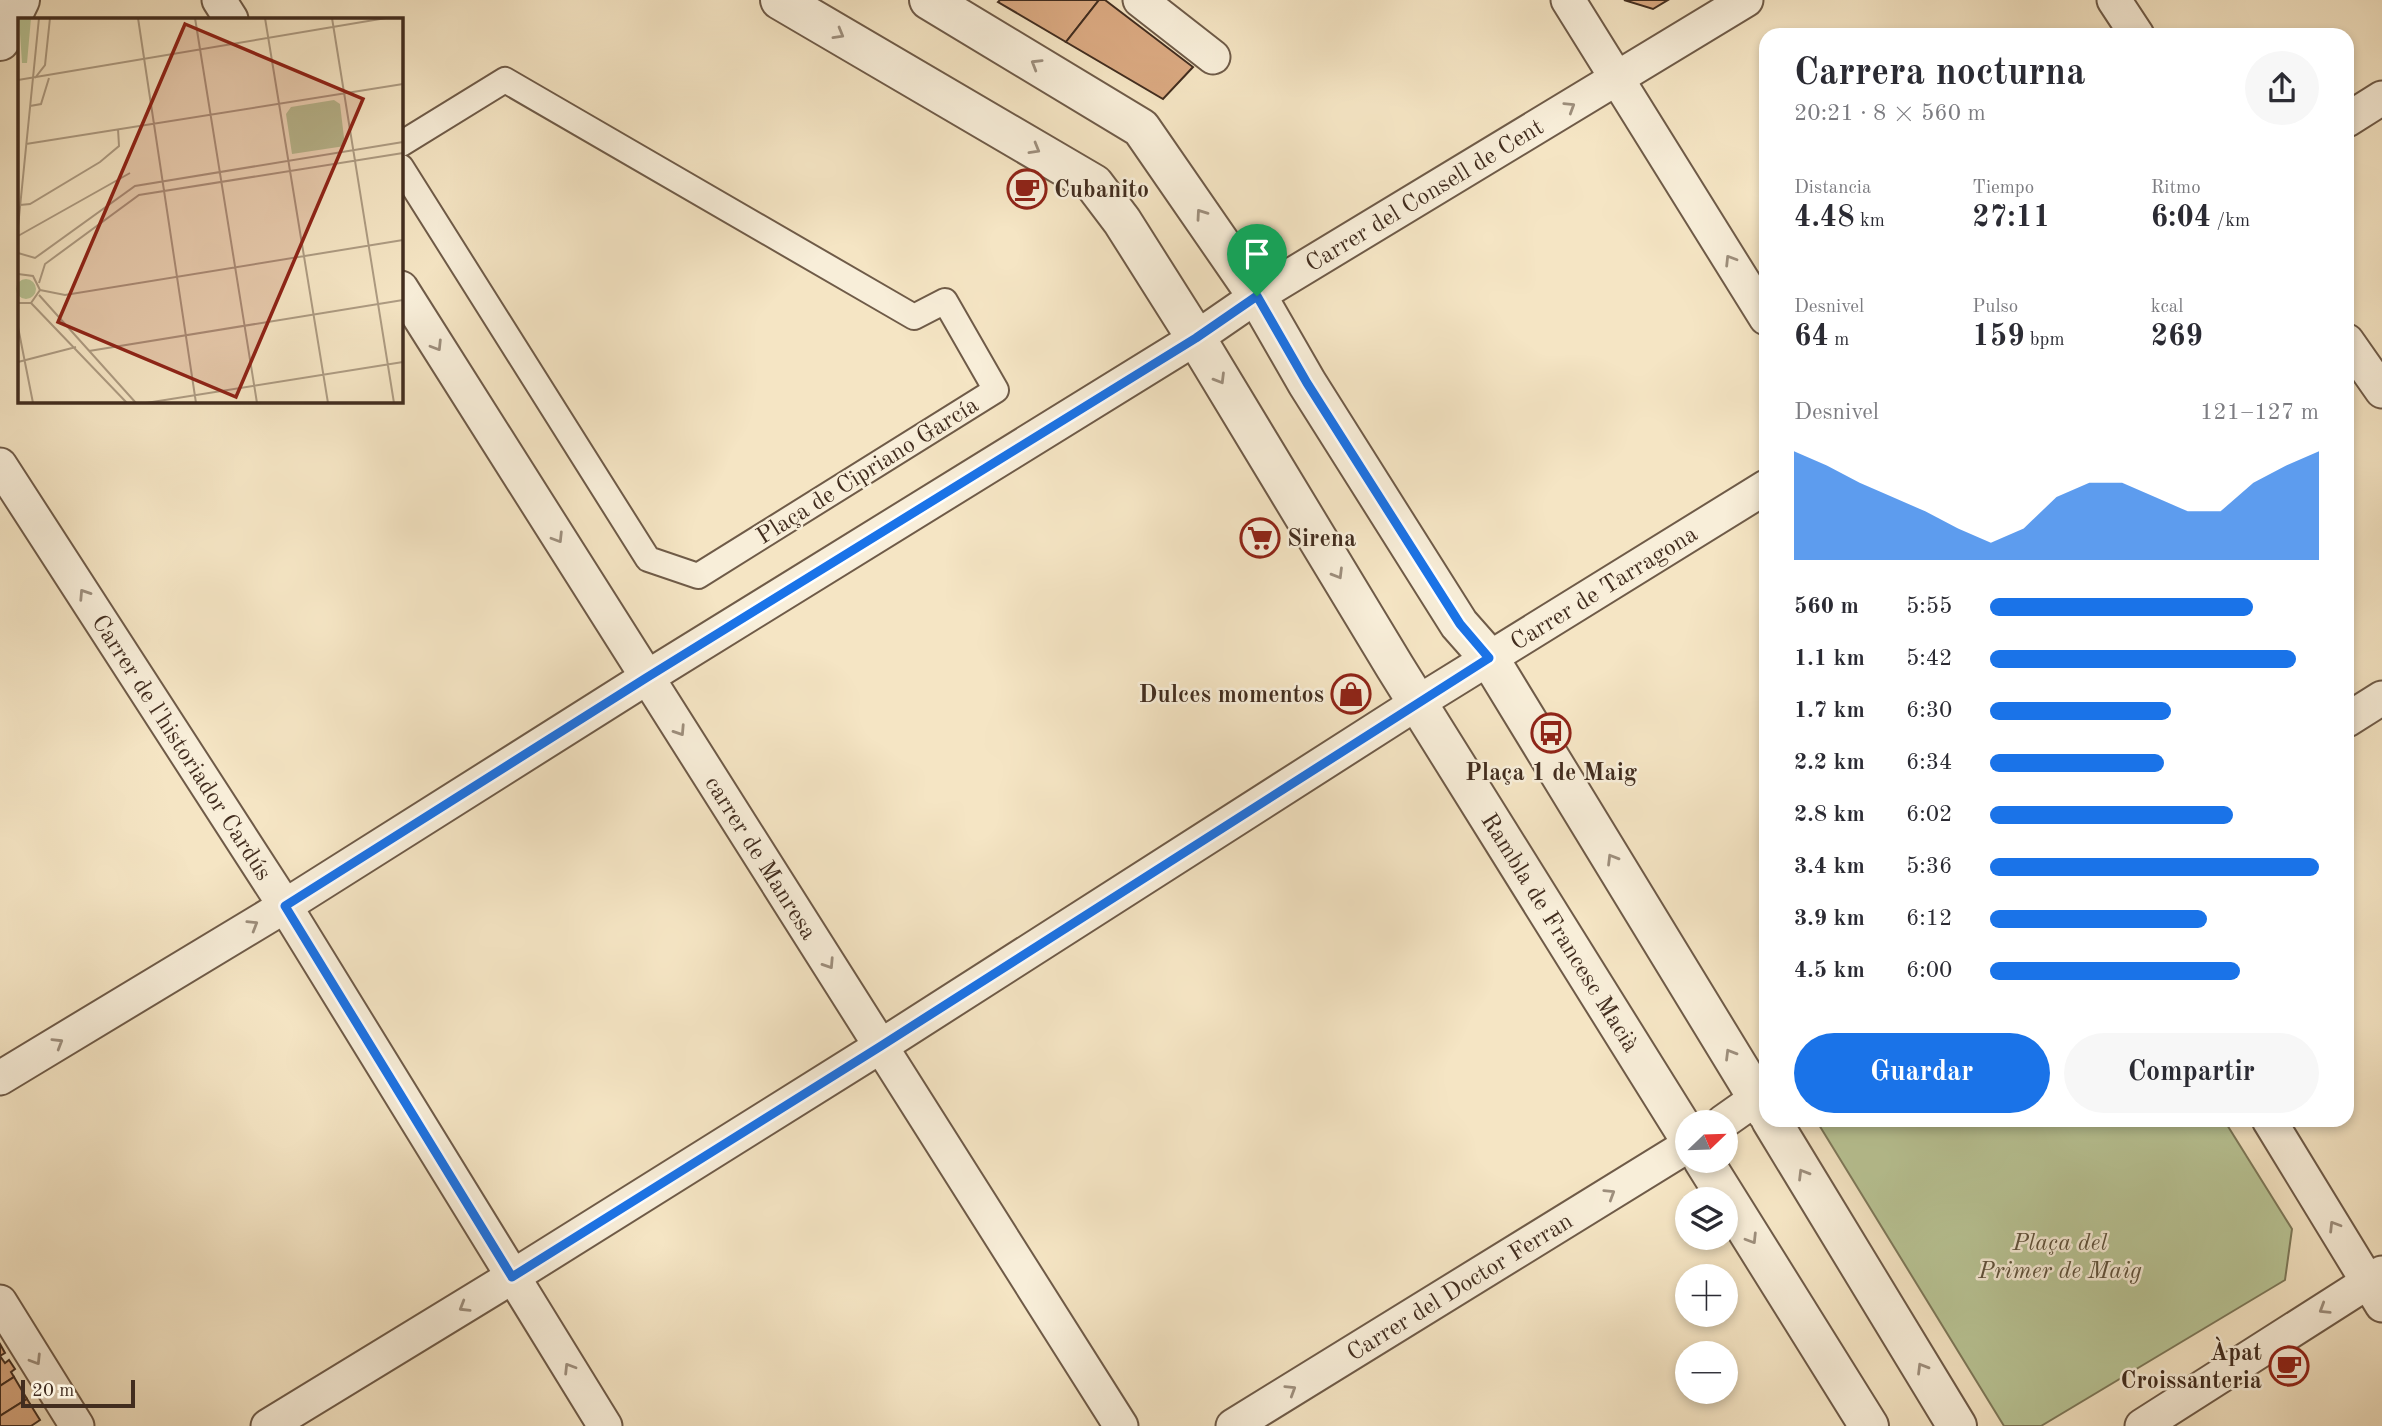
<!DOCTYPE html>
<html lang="es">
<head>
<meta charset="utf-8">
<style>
  :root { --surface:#fff; --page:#f7f7f7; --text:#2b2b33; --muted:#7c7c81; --accent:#1a73e8 }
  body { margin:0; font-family:"Old Standard TT",serif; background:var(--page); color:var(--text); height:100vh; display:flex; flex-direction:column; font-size:26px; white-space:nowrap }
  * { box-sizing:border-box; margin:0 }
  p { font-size:23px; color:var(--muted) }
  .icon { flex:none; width:38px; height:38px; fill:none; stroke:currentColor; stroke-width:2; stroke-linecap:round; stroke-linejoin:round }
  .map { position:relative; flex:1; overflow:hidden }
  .details { position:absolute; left:1759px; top:28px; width:595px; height:1099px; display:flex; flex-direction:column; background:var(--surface); border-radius:21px; box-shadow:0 4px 10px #0003 }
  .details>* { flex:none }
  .needle { width:46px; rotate:67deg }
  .fabs { position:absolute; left:1675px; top:1110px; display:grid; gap:14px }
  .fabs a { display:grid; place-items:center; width:63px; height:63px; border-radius:50%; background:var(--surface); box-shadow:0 4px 10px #0003; font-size:35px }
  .scale { position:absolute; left:21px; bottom:18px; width:114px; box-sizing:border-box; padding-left:7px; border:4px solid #422d1f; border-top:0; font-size:19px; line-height:24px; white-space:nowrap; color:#422d1f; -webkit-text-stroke:5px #f8eed9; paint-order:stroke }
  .pin { position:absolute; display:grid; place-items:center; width:60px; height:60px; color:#fff; margin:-72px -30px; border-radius:50% 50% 50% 0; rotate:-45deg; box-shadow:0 0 7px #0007 }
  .pin .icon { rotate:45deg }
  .round { display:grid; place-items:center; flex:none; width:74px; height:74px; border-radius:37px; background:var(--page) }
  .summary { display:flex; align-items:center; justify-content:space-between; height:119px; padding:0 35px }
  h1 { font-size:38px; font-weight:600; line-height:52px }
  .figures { display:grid; grid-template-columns:repeat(3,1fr); gap:10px; height:119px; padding:7px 35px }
  .figures div { display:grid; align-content:center }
  .figures b { font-size:30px; font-weight:600 }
  .figures small { font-size:19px; font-weight:400 }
  .figures p { font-size:19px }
  .chart { height:196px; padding:14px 35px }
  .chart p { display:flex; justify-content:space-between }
  .chart svg { width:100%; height:126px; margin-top:7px; fill:var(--accent); opacity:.7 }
  .action { display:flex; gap:14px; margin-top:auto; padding:14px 35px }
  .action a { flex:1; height:80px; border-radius:42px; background:var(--accent); color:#fff; font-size:28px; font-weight:600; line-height:80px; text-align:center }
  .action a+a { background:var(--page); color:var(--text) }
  ul { padding:0 35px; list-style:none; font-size:23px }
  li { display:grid; grid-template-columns:112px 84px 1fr; align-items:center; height:52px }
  li i { height:18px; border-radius:9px; background:var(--accent) }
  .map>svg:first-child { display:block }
  .green { fill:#b9c596; stroke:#7e795a; stroke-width:2 }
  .building { fill:#daa981; stroke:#422d1f; stroke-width:2 }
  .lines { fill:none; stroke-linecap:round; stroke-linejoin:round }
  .pedestrian-casing { stroke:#6f5b48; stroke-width:28 }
  .minor-casing { stroke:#6f5b48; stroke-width:37 }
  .tertiary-casing { stroke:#6f5b48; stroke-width:42 }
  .pedestrian { stroke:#f8eed9; stroke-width:24 }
  .minor { stroke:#f8eed9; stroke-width:33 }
  .tertiary { stroke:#f8eed9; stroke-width:38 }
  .oneway { stroke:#9d8e7c }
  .route-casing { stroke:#fff; stroke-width:14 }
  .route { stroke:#1a73e8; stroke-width:9 }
  .labels { text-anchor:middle; stroke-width:5; stroke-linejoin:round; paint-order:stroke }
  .poi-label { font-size:24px; font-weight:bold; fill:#422d1f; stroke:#f8eed9; text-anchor:start }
  .street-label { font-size:24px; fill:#422d1f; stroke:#f8eed9 }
  .park-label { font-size:24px; font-style:italic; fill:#60533d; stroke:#f8eed9 }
  .inset-road { fill:none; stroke:#ad9b82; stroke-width:2 }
  .view { fill:#8f2418; fill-opacity:0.15; stroke:#8f2418; stroke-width:3.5 }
  .inset-edge { fill:none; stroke:#422d1f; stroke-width:3.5 }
</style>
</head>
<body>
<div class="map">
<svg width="2382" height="1426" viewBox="0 0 2382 1426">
  <rect width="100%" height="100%" fill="#f5e5c4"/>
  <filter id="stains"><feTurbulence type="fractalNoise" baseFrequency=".00286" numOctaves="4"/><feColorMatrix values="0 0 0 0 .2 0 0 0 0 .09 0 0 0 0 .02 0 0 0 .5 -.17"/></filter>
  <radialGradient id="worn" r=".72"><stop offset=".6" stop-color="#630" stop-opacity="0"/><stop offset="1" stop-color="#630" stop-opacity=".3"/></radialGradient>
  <polygon class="green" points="1816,1120 2224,1120 2292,1229 2285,1280 2041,1426 2004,1426"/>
  <g class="building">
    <polygon points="1000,0 1099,0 1066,42 998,2"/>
    <polygon points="1099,0 1105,0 1193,67 1163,99 1066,42"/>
    <polygon points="1624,0 1668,0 1653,9"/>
    <polygon points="0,1344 5,1353 0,1356 5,1363 9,1360 15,1369 11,1372 14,1377 0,1386"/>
    <polygon points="14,1377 27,1399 0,1416 0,1386"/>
    <polygon points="27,1399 40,1420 31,1426 0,1426 0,1416"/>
  </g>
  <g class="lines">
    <g class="pedestrian-casing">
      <polyline id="pedestrian" points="401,144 505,80 914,317 945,301 996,390 698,576 648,559 401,167"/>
    </g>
    <g class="minor-casing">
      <g id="minor">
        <polyline points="219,0 231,19"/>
        <polyline points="1140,0 1213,57"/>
        <polyline points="1568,0 1766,318"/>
        <polyline points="2114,0 2137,35"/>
        <polyline points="2347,120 2382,98"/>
        <path id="s1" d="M401,288L1121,1426"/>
        <polyline points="2347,341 2382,391"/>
        <path id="s2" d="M0,465L285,906L605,1426"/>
        <polyline points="2347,720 2382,698"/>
        <path id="s3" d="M0,1078L285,906L646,678L1196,338L1257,296L1746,0"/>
        <polyline points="2269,1120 2382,1305"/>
        <polyline points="1723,1122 1757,1098 1766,1086"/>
        <polyline points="0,1302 77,1426"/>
        <path id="s4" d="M268,1426L512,1277L881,1046L1417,703L1766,487"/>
        <path id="s5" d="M1233,1426L1687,1146"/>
        <polyline points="2142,1426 2382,1273"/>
      </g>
    </g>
    <g class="tertiary-casing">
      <g id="tertiary">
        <path id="s6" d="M780,0L1094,184L1122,221L1196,338L1395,667L1687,1135"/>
        <polyline points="929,0 1141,128 1257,296 1307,383 1459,624 1489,658 1766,1112"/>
        <polyline points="0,41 20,0"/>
        <polyline points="1771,1120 1957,1426"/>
        <polyline points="1703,1160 1869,1426"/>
      </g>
    </g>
    <use href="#pedestrian" class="pedestrian"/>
    <use href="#minor" class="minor"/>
    <use href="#tertiary" class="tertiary"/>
  </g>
  <defs><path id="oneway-chevron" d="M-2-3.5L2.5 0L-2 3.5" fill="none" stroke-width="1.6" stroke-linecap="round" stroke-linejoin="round" transform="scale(1.75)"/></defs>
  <g class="oneway">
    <use href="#oneway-chevron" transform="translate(839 34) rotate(30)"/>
    <use href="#oneway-chevron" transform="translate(1036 64) rotate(-149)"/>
    <use href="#oneway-chevron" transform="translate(1570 107) rotate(-32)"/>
    <use href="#oneway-chevron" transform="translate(1035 149) rotate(30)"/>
    <use href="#oneway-chevron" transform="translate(1201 214) rotate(-125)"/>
    <use href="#oneway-chevron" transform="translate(1730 260) rotate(-122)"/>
    <use href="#oneway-chevron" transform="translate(437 346) rotate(58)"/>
    <use href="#oneway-chevron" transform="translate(1220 379) rotate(59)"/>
    <use href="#oneway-chevron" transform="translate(558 538) rotate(58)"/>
    <use href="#oneway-chevron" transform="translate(1338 574) rotate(59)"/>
    <use href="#oneway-chevron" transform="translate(84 594) rotate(-123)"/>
    <use href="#oneway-chevron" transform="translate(680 731) rotate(57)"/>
    <use href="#oneway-chevron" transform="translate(1612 859) rotate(-121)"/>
    <use href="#oneway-chevron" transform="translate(253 925) rotate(-31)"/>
    <use href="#oneway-chevron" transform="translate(829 964) rotate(57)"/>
    <use href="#oneway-chevron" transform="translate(58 1043) rotate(-31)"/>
    <use href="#oneway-chevron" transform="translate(1730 1054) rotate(-121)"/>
    <use href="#oneway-chevron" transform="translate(1803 1174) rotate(-121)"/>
    <use href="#oneway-chevron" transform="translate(1610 1194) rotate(-32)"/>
    <use href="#oneway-chevron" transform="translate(2334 1226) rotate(-122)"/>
    <use href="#oneway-chevron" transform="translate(1752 1239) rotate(58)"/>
    <use href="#oneway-chevron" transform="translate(464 1307) rotate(149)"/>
    <use href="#oneway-chevron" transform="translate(2324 1309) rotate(148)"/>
    <use href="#oneway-chevron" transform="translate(36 1360) rotate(58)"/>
    <use href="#oneway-chevron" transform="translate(569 1368) rotate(-122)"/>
    <use href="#oneway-chevron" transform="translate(1922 1368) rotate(-121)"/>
    <use href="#oneway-chevron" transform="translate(1291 1390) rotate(-32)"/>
  </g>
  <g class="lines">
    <g class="route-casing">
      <polygon id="route" points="1257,296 1307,383 1460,624 1489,658 881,1046 512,1277 285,906 646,678 1196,338"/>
    </g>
    <use href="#route" class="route"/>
  </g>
  <defs>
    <g id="cafe-ring" transform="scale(2.0125)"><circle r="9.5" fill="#f8eed9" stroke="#8f2418" stroke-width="1.5"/><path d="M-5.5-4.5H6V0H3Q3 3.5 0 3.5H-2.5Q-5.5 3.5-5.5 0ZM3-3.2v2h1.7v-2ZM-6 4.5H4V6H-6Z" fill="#8f2418"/></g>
    <g id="supermarket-ring" transform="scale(2.0125)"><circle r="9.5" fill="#f8eed9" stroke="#8f2418" stroke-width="1.5"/><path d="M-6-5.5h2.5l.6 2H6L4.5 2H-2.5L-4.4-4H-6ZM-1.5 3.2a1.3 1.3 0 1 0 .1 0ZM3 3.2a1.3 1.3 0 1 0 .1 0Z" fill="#8f2418"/></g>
    <g id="shop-ring" transform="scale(2.0125)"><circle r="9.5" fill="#f8eed9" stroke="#8f2418" stroke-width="1.5"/><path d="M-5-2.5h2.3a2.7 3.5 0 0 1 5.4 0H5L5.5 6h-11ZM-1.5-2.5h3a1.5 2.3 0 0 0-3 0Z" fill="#8f2418"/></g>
    <g id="bus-ring" transform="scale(2.0125)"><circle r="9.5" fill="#f8eed9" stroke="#8f2418" stroke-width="1.5"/><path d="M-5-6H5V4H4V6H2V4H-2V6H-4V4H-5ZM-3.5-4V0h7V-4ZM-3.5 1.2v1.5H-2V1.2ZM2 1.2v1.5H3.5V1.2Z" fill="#8f2418"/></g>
  </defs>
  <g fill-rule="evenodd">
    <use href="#cafe-ring" x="1027" y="189"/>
    <use href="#supermarket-ring" x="1260" y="538"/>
    <use href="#shop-ring" x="1351" y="694"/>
    <use href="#bus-ring" x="1551" y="733"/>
    <use href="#cafe-ring" x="2289" y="1366"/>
  </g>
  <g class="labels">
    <g class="poi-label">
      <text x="1054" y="197">Cubanito</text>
      <text x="1287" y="546">Sirena</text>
      <text x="1324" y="702" text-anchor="end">Dulces momentos</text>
      <text x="1551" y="780" text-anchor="middle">Plaça 1 de Maig</text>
      <text x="2262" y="1360" text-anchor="end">Àpat<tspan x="2262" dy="28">Croissanteria</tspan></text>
    </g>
    <g class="street-label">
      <text dy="8" stroke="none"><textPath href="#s3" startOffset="1676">Carrer del Consell de Cent</textPath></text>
      <text transform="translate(867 470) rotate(-32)" y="8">Plaça de Cipriano García</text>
      <text dy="8" stroke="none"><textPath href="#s4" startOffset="1577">Carrer de Tarragona</textPath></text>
      <text dy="8" stroke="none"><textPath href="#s2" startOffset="336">Carrer de l'historiador Cardús</textPath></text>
      <text dy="8" stroke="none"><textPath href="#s1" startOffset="674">carrer de Manresa</textPath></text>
      <text dy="8" stroke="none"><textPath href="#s6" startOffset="1246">Rambla de Francesc Macià</textPath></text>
      <text dy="8" stroke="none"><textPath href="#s5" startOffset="266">Carrer del Doctor Ferran</textPath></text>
    </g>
    <g class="park-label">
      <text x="2060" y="1250">Plaça del<tspan x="2060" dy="28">Primer de Maig</tspan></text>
    </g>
  </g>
  <g transform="translate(18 18)">
    <rect width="385" height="385" fill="#f5e5c4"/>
    <path d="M1,0H13L9,45H4ZM316,82L322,86L327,128L274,136L268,96L273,89ZM-2 271a10 10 0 1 1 20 0a10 10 0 1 1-20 0Z" fill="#b9c596"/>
    <path class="inset-road" d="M120,0L178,385M177,0L239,385M247,0L310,385M314,0L376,385M17,60L27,47L32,0M0,62L368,0M12,88L23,86L31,60M8,126L385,66M2,187L12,186L82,144L101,128L100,111M0,209L21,0M0,218L112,155M0,235L17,240L117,168L385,124M0,256L15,258L22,272L13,285H0M21,265L27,246L121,177L385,135M22,272L47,277L385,222M21,277L118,385M13,285L109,385M0,309L15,385M71,333L385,282M0,344L58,329M128,385L385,344"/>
    <path class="view" d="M167,6L345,81L218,379L40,304Z"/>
    <rect width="385" height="385" class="inset-edge"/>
  </g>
  <rect width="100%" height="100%" filter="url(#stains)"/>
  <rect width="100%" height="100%" fill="url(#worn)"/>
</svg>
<div class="fabs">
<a><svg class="needle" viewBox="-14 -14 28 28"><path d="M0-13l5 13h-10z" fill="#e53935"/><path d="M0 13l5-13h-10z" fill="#7c7c81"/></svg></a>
<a><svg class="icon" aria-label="layers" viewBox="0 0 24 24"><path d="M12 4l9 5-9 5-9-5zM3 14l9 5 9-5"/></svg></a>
<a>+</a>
<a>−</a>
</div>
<div class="scale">20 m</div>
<div class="pin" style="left:1257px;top:296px;background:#1e9e55"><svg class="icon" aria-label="arrive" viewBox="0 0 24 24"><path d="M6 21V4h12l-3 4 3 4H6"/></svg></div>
<section class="details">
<div class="summary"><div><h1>Carrera nocturna</h1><p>20:21 · 8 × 560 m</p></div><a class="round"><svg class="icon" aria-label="share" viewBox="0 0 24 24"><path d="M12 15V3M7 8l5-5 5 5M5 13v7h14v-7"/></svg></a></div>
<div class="figures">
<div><p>Distancia</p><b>4.48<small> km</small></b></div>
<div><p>Tiempo</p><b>27:11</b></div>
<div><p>Ritmo</p><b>6:04<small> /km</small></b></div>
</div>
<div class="figures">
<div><p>Desnivel</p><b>64<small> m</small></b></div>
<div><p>Pulso</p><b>159<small> bpm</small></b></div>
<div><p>kcal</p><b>269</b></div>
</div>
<div class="chart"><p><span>Desnivel</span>121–127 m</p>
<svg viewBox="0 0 160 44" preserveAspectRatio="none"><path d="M0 44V6L10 11L20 17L30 22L40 27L50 33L60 38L70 33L80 22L90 17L100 17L110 22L120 27L130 27L140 17L150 11L160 6V44z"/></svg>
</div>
<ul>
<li><b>560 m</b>5:55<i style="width:80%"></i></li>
<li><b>1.1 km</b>5:42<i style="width:93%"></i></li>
<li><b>1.7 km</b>6:30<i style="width:55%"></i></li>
<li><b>2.2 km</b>6:34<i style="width:53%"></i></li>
<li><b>2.8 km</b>6:02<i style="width:74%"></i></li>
<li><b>3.4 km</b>5:36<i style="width:100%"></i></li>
<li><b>3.9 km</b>6:12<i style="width:66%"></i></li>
<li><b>4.5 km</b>6:00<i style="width:76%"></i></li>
</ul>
<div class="action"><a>Guardar</a><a>Compartir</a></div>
</section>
</div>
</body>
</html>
